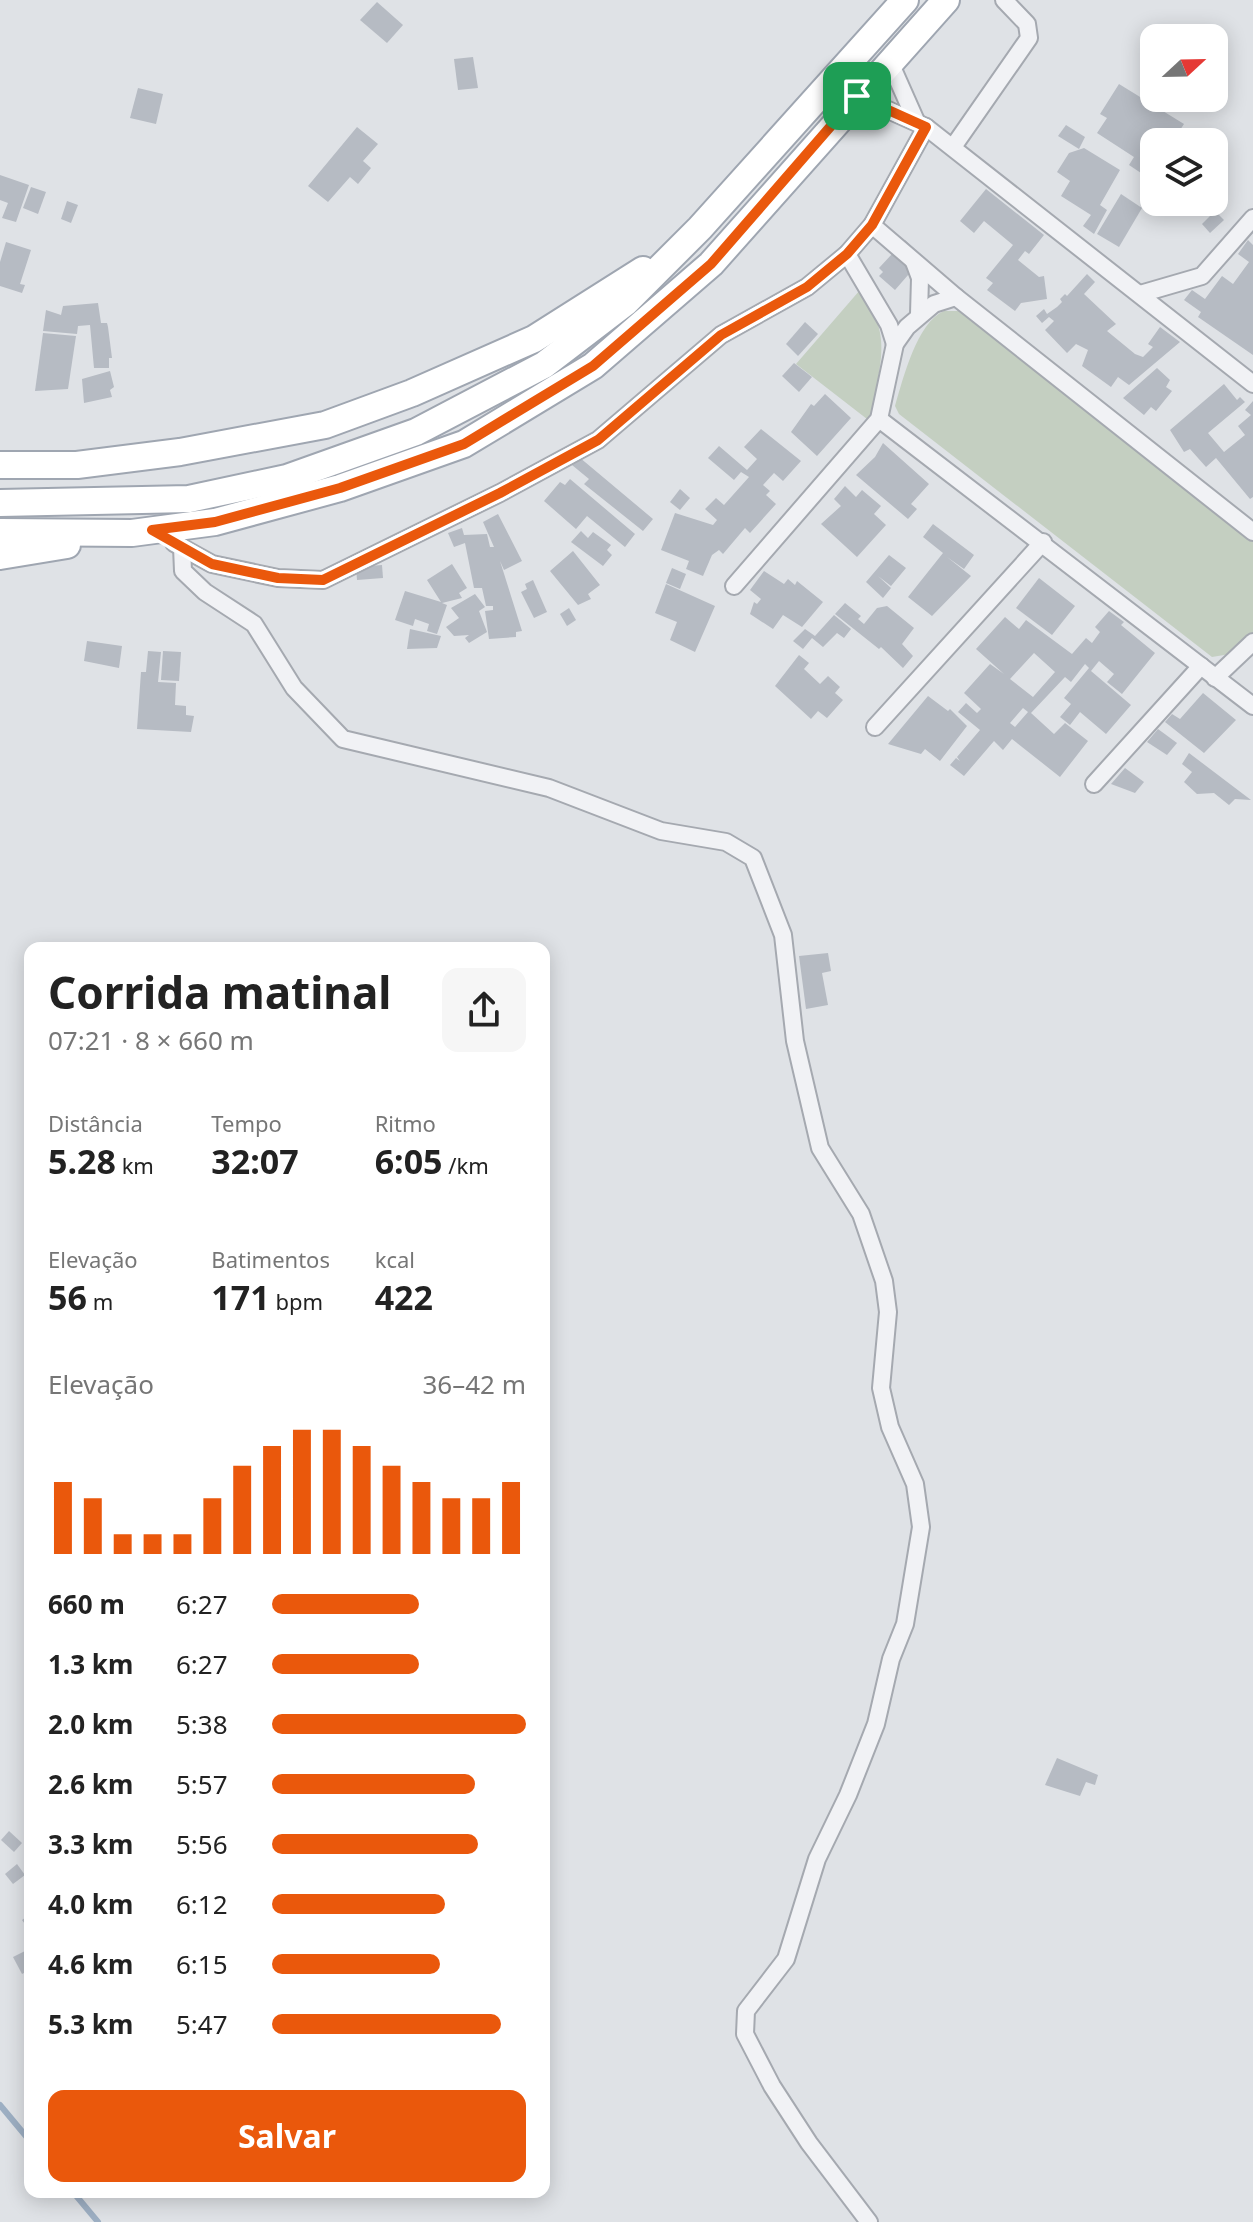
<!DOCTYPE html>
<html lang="pt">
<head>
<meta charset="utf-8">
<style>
  :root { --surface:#fff; --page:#f6f6f6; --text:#222; --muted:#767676; --accent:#ea580c }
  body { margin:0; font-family:"Noto Sans",sans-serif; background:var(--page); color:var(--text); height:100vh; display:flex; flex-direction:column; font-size:30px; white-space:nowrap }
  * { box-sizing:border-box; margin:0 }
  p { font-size:26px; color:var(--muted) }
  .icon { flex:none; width:44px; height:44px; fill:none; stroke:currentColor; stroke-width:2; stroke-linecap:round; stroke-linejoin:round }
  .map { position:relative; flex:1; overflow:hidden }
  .details { position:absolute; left:24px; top:942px; width:526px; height:1256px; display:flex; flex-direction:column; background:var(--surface); border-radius:16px; box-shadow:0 4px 20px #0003 }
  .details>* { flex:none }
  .needle { width:52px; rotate:68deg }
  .fabs { position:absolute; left:1140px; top:24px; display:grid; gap:16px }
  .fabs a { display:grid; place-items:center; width:88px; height:88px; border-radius:16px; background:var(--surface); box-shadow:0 4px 20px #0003; font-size:40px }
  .pin { position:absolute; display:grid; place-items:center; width:68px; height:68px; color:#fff; margin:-34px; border-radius:16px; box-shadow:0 4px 12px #0006 }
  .round { display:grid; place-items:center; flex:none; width:84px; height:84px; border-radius:16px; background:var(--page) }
  .head { display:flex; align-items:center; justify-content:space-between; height:136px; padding:0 24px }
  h1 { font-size:44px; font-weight:700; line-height:60px }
  .figures { display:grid; grid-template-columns:repeat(3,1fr); gap:12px; height:136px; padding:8px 24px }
  .figures div { display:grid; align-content:center }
  .figures b { font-size:34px; font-weight:700 }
  .figures small { font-size:22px; font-weight:400 }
  .figures p { font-size:22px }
  .chart { height:224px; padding:16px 24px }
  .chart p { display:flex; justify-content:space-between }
  .chart svg { width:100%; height:144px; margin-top:8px; stroke:var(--accent); stroke-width:6 }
  .cta { display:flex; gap:16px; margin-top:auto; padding:16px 24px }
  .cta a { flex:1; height:92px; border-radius:16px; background:var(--accent); color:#fff; font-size:32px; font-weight:700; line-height:92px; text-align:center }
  ul { padding:0 24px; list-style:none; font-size:26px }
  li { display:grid; grid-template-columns:128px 96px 1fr; align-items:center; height:60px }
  li i { height:20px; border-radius:10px; background:var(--accent) }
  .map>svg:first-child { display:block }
  .green { fill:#c4cfc1 }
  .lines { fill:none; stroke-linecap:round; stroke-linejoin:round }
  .stream { stroke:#9dafc3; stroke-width:6 }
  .building { fill:#b6bbc3; fill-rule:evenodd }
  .minor-casing { stroke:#a5a9b0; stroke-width:20 }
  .primary-casing { stroke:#9fa6b1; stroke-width:30 }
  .minor { stroke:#f1f2f5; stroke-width:16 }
  .primary { stroke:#fff; stroke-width:26 }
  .route-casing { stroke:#fff; stroke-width:16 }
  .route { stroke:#ea580c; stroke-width:10 }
</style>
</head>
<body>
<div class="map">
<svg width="1253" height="2222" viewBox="0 0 1253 2222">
  <rect width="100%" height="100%" fill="#dfe2e6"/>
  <g class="green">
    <path d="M860,290C893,336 880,359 873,411L867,419L796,364Z"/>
    <path d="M944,311H960L1253,541V632L1230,654L1212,657L899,414L895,406C903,379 917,322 944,311Z"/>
  </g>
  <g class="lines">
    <g class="stream">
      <polyline points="0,2105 30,2141"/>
      <polyline points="73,2192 98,2222"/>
    </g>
  </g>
  <g class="building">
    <polygon points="377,2 403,25 387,43 360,20"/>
    <polygon points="1154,47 1154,73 1142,66"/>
    <polygon points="473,57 478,88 458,90 454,59"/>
    <polygon points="1119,84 1184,124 1172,142 1154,142 1154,159 1151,157 1141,173 1129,165 1134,157 1097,133 1107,118 1100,114"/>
    <polygon points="138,88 163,94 156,124 130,118"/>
    <polygon points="1066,125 1085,137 1079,149 1058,136"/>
    <polygon points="357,127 378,144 363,161 371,168 358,184 350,177 328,202 308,186"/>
    <polygon points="1084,148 1120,170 1100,205 1107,210 1094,234 1083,226 1091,215 1061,196 1070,181 1057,172 1069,153"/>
    <polygon points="0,175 29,185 16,222 2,218 8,203 0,200"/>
    <polygon points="31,187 46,192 38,214 23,208"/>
    <polygon points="986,189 1044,235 1029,254 1025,251 1018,260 1039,277 1044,276 1047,299 1021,303 1015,311 987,290 993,283 986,278 1013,245 984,221 974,233 960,221"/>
    <polygon points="1121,194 1142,208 1119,247 1097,234"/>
    <polygon points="67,201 78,205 71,223 61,219"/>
    <polygon points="1215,211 1224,220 1210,233 1202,224"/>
    <polygon points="905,240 920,254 911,263 915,267 895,290 879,276 883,272 879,268"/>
    <polygon points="1248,240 1253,245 1253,355 1198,317 1201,312 1184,300 1192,290 1205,299 1222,276 1233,284 1249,262 1238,254"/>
    <polygon points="6,242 31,250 20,284 25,285 22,293 0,286 0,262"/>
    <polygon points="1087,274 1095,282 1084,294 1116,324 1107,331 1135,354 1143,357 1153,347 1148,344 1160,327 1180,342 1129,385 1118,377 1111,387 1082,366 1088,350 1076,344 1067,353 1045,330 1054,321 1049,317 1042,323 1036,316 1044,309 1047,314 1057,307 1062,302 1060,299 1065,294 1067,296"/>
    <polygon points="98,303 101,323 107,323 108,327 112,358 109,358 109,368 94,368 90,325 78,326 77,334 43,331 46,310 61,315 63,306"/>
    <polygon points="805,322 818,334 798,356 786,344"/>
    <polygon points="43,333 76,336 68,389 35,391"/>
    <polygon points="794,363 812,377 799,392 782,376"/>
    <polygon points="1157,368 1170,380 1166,387 1172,391 1156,411 1151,407 1144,415 1123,398"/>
    <polygon points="110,371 114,387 110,390 112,397 84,403 82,379"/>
    <polygon points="1224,384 1237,400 1240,397 1245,402 1208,433 1224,452 1245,435 1238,426 1251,415 1245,410 1253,401 1253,497 1250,499 1216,458 1206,467 1190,449 1184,452 1170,430"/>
    <polygon points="825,394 851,418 817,456 791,432 811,404 814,406"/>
    <polygon points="761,429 801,461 783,481 774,473 763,485 770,491 766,495 776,504 750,533 745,528 723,554 719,550 712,555 703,576 686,569 689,561 661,550 675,513 713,525 717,520 705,509 716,498 724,505 749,477 741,472 734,480 708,458 719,446 747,470 757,459 744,447"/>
    <polygon points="883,443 929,484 911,504 917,509 908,519 856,475 875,457"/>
    <polygon points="579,457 653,519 643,531 584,484 589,479 572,465"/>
    <polygon points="570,479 635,534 625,547 587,516 576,529 544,501 560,482 565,485"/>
    <polygon points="845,486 856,497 862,490 881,506 874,514 886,525 857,557 821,524 841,506 834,499"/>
    <polygon points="680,489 690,498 680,510 670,502"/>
    <polygon points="498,514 522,561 504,570 500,561 522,631 516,632 516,637 489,639 485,611 493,610 493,606 486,606 482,588 474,588 465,543 454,547 448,533 462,528 464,535 487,534 490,547 494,547 483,522"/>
    <polygon points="933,524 974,555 964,569 947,557 971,576 932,616 908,597 943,553 923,537"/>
    <polygon points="581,531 588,538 593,532 611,545 607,550 612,555 603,566 571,542"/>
    <polygon points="573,551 600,585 588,594 591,599 578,605 550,571"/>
    <polygon points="889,555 906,568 891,586 878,576 891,588 883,598 866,582"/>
    <polygon points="452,564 467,588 459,593 462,598 442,603 447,605 437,634 427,631 429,624 415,619 413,626 395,620 405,591 441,602 427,580"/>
    <polygon points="382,565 383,578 357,580 356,567"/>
    <polygon points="672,568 686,574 680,589 666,583"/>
    <polygon points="764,571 784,584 788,579 795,585 797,581 823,602 802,627 783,615 773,629 750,614 754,602 757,604 761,599 750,590"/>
    <polygon points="1039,578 1075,606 1052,635 1016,608"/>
    <polygon points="533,580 547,612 534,618 521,592 527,589 525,584"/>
    <polygon points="666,584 715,606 695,652 670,640 677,622 655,613"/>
    <polygon points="475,594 485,607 479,611 487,632 469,643 465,638 469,635 454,636 446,627 459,618 451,608"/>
    <polygon points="845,603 861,616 858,619 864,624 877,608 887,606 914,628 902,644 913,656 903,668 881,647 879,649 835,614"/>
    <polygon points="569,608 576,620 567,626 560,614"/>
    <path d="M1109,611L1124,622L1121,625L1155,653L1122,694L1107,682L1114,674L1099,661L1091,671L1131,705L1106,734L1080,712L1070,725L1060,717L1071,704L1064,698L1089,668L1085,664L1071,682L1065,677L1031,713L1054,734L1065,723L1088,741L1060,777L1012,739L1003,750L994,741L964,776L950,765L956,758L960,761L957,757L980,730L958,712L966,703L977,713L981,709L964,693L990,664L1004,674L976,649L1005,617L1019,629L1026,620L1072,654L1086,638L1092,643L1100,632L1095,627ZM1034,653L1055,672L1033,697L1010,679ZM1023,708L1028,712L1015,727L1010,723Z"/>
    <polygon points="834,615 851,629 844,638 837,633 823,647 812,638 803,649 793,641 805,629 815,636"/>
    <polygon points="410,629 441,636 437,648 407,649"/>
    <polygon points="87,641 122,646 119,668 84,661"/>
    <polygon points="148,651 161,652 158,682 176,683 175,705 186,706 186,715 194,716 191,732 137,729 141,672 146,672"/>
    <polygon points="163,651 181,652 179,681 161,680"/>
    <polygon points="799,655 809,663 804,669 820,684 828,676 840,687 835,693 843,700 827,718 818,711 811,719 775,686"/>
    <polygon points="1203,693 1236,720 1204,753 1165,722 1172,714 1180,719"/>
    <polygon points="928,696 948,711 950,709 967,726 940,761 925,749 921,754 888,744"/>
    <polygon points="1158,729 1177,743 1167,755 1147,742"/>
    <polygon points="1189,753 1251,800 1235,799 1229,805 1214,793 1197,794 1184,782 1192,772 1182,764"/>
    <polygon points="1125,768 1144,782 1135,793 1111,784"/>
    <polygon points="828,953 831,971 822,973 828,1005 806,1009 799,956"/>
    <polygon points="1057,1758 1098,1775 1095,1785 1086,1782 1080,1796 1045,1785"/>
    <polygon points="9,1831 22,1843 14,1852 1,1840"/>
    <polygon points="17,1864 25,1875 13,1884 5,1874"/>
    <polygon points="30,1903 30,1931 22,1920 29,1915 24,1908"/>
    <polygon points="29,1949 30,1970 22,1974 13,1957"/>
  </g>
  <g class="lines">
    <g class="minor-casing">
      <g id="minor">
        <polyline points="889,60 916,121"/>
        <polyline points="857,96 926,127 872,225 847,254 889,325 895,344"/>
        <polyline points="926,127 1253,384"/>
        <polyline points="953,147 1029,38 1027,24 1004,0"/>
        <polyline points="872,225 956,297 1253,532"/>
        <polyline points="914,262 920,278 919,314"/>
        <polyline points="1140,294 1202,276 1253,218"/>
        <polyline points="879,419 1253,706"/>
        <polyline points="174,543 212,564 278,578 323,580 500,493 598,440 721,335 807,287 847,254"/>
        <polyline points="182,547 183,571 205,592 254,624 294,688 343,739 549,788 661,831 726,842 753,858 783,935 795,1041 820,1148 861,1214 884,1281 888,1312 881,1388 890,1427 915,1484 921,1527 905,1624 891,1659 876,1724 848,1795 817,1859 786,1959 746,2011 745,2034 772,2086 809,2143 869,2222"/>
        <polyline points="734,586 879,419 895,344 907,327 934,304 956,297"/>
        <polyline points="1215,678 1253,642"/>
        <polyline points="875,727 1043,542"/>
        <polyline points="1094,784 1201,666"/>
      </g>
    </g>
    <g class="primary-casing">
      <g id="primary">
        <polyline points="0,465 77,465 180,452 325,425 412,393 534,339 643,270"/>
        <polyline points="0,503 189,499 287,478 416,432 544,365 625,303 700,228 905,0"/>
        <polyline points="0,532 132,533 215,522 340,488 464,444 593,366 711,264 946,0"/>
        <polyline points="0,556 67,545"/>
      </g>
    </g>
    <use href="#minor" class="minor"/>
    <use href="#primary" class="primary"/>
  </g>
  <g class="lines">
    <g class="route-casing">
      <polygon id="route" points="857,96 926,127 872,225 847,254 807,287 721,335 598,440 500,493 323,580 278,578 212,564 152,530 215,522 340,488 464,444 593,366 711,264"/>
    </g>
    <use href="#route" class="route"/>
  </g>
</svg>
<div class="fabs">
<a><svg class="needle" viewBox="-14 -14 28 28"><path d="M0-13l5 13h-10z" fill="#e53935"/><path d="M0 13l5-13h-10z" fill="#767676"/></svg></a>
<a><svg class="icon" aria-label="layers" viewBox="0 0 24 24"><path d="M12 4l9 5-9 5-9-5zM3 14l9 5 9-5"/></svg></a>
</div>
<div class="pin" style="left:857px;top:96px;background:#1e9e55"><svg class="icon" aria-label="arrive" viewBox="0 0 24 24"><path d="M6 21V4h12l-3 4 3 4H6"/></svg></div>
<section class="details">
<div class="head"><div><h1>Corrida matinal</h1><p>07:21 · 8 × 660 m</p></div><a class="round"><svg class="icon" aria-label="share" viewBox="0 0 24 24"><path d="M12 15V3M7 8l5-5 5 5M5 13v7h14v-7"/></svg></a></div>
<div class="figures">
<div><p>Distância</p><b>5.28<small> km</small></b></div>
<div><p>Tempo</p><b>32:07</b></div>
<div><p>Ritmo</p><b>6:05<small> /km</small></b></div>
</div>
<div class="figures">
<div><p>Elevação</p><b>56<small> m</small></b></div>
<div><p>Batimentos</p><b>171<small> bpm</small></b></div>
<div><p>kcal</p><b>422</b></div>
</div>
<div class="chart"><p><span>Elevação</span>36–42 m</p>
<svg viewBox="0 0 160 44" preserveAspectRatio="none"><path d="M5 44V22M15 44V27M25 44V38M35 44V38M45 44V38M55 44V27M65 44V17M75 44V11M85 44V6M95 44V6M105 44V11M115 44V17M125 44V22M135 44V27M145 44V27M155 44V22"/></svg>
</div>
<ul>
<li><b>660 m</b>6:27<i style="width:58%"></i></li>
<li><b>1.3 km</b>6:27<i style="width:58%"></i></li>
<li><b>2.0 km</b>5:38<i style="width:100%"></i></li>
<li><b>2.6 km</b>5:57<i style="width:80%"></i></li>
<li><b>3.3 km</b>5:56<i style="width:81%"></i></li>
<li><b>4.0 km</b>6:12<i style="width:68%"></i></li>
<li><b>4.6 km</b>6:15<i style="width:66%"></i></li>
<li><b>5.3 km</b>5:47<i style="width:90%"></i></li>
</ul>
<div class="cta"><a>Salvar</a></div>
</section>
</div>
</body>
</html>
